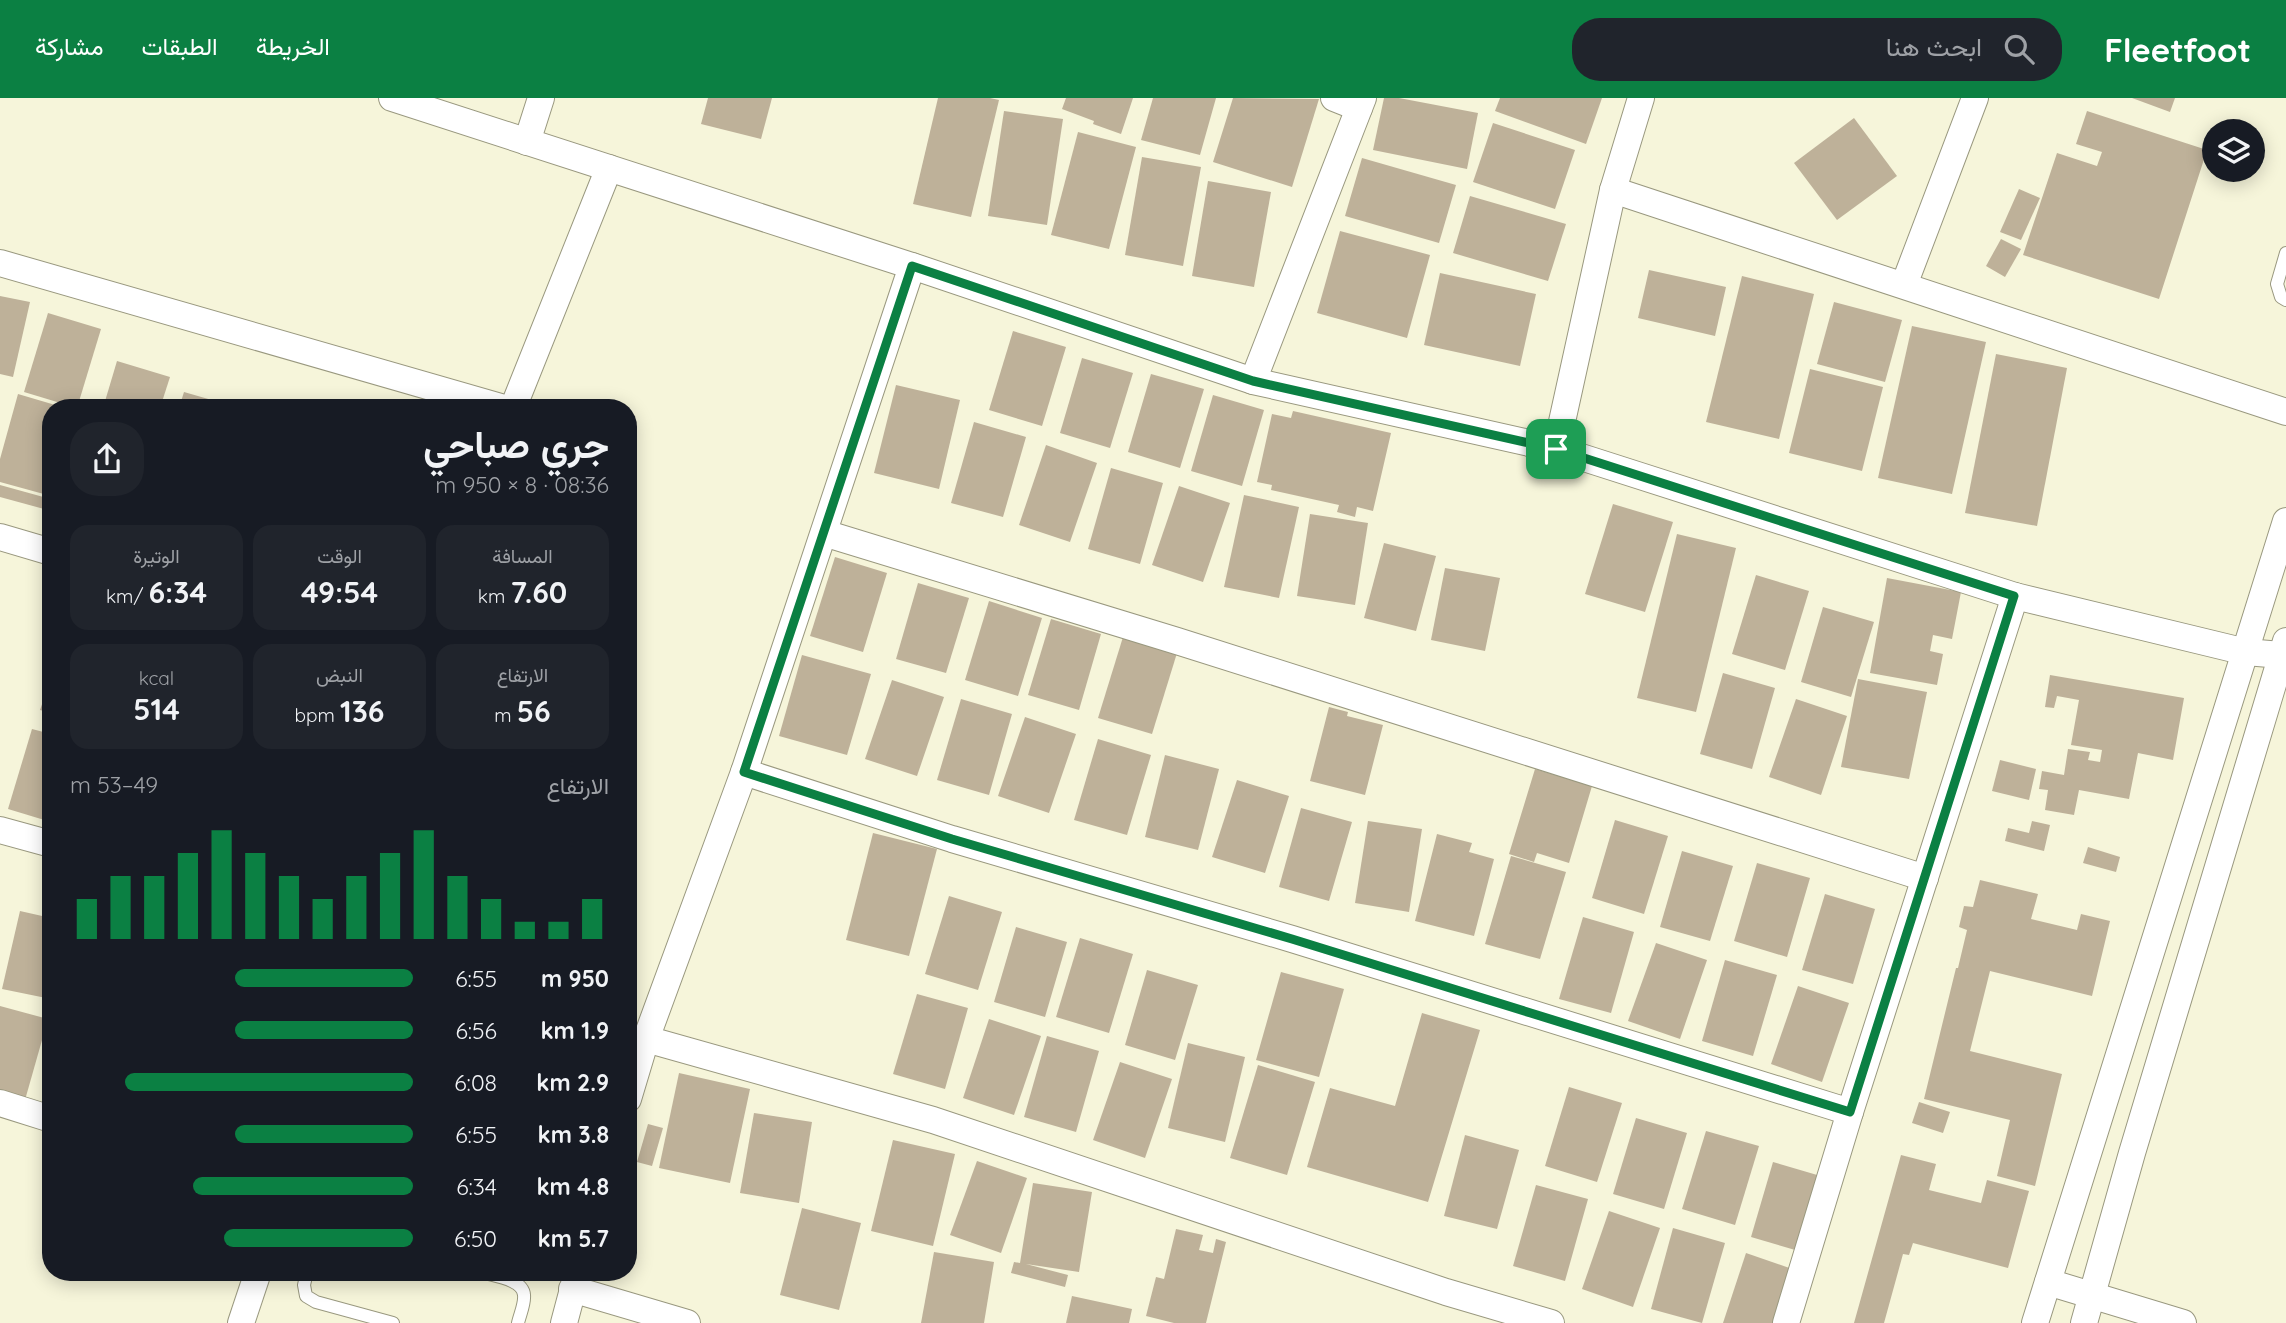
<!DOCTYPE html>
<html lang="ar">
<head>
<meta charset="utf-8">
<style>
  :root { --surface:#171b24; --page:#20242c; --text:#f1f3f6; --muted:#9ea1a6; --accent:#0b8043 }
  body { margin:0; font-family:Quicksand,Vazirmatn,sans-serif; background:var(--page); color:var(--text); direction:rtl; height:100vh; display:flex; flex-direction:column; font-size:26px; white-space:nowrap }
  * { box-sizing:border-box; margin:0 }
  p { font-size:23px; color:var(--muted) }
  .icon { flex:none; width:38px; height:38px; fill:none; stroke:currentColor; stroke-width:2; stroke-linecap:round; stroke-linejoin:round }
  .map { position:relative; flex:1; overflow:hidden; direction:ltr }
  .drawer { position:absolute; left:42px; top:301px; width:595px; height:882px; display:flex; flex-direction:column; background:var(--surface); border-radius:28px; box-shadow:0 4px 18px #0003; direction:rtl }
  .drawer>* { flex:none }
  .controls { position:absolute; left:2202px; top:21px; display:grid; gap:14px }
  .controls a { display:grid; place-items:center; width:63px; height:63px; border-radius:50%; background:var(--surface); box-shadow:0 4px 18px #0003; font-size:35px }
  .pin { position:absolute; display:grid; place-items:center; width:60px; height:60px; color:#fff; margin:-30px; border-radius:14px; box-shadow:0 4px 10px #0006 }
  .round { display:grid; place-items:center; flex:none; width:74px; height:74px; border-radius:28px; background:var(--page) }
  .head { display:flex; align-items:center; justify-content:space-between; height:119px; padding:0 28px }
  h1 { font-size:38px; font-weight:700; line-height:52px }
  .figures { display:grid; grid-template-columns:repeat(3,1fr); gap:10px; height:119px; padding:7px 28px }
  .figures div { display:grid; align-content:center; border-radius:18px; background:var(--page); text-align:center }
  .figures b { font-size:30px; font-weight:700 }
  .figures small { font-size:19px; font-weight:400 }
  .figures p { font-size:19px }
  .chart { height:196px; padding:14px 28px }
  .chart p { display:flex; justify-content:space-between }
  .chart svg { width:100%; height:126px; margin-top:7px; stroke:var(--accent); stroke-width:6 }
  ul { padding:0 28px; list-style:none; font-size:23px }
  li { display:grid; grid-template-columns:112px 84px 1fr; align-items:center; height:52px }
  li i { height:18px; border-radius:9px; background:var(--accent) }
  header { display:flex; align-items:center; gap:42px; box-sizing:border-box; height:98px; padding:0 35px; background:var(--accent); color:#fff }
  header strong { font-size:33px }
  nav { display:flex; gap:38px; margin-inline-start:auto; font-size:24px }
  .search { width:490px; height:63px; background:var(--page); display:flex; align-items:center; gap:18px; box-sizing:border-box; padding:0 24px; border-radius:28px; color:var(--muted); font-size:26px }
  .map>svg:first-child { display:block }
  .building { fill:#beb199 }
  .lines { fill:none; stroke-linecap:round; stroke-linejoin:round }
  .lane-casing { stroke:#99987f; stroke-width:14 }
  .street-casing { stroke:#99987f; stroke-width:28 }
  .lane { stroke:#fff; stroke-width:12 }
  .street { stroke:#fff; stroke-width:26 }
  .route-casing { stroke:#fff; stroke-width:14 }
  .route { stroke:#0b8043; stroke-width:9 }
</style>
</head>
<body>
<header>
<strong>Fleetfoot</strong>
<div class="search"><svg class="icon" aria-label="search" viewBox="0 0 24 24"><circle cx="10" cy="10" r="6"/><path d="M15 15l6 6"/></svg>ابحث هنا</div>
<nav><a>الخريطة</a><a>الطبقات</a><a>مشاركة</a></nav>
</header>
<div class="map">
<svg width="2286" height="1225" viewBox="0 0 2286 1225">
  <rect width="100%" height="100%" fill="#f6f5da"/>
  <g class="building">
    <polygon points="708,0 772,0 761,41 701,26"/>
    <polygon points="938,0 990,0 999,2 971,119 913,106"/>
    <polygon points="1066,0 1133,0 1121,36 1093,26 1094,23 1062,11"/>
    <polygon points="1153,0 1216,0 1200,57 1141,42"/>
    <polygon points="1233,0 1319,1 1292,89 1213,64"/>
    <polygon points="1384,0 1399,0 1478,15 1467,71 1373,52"/>
    <polygon points="1500,0 1602,0 1586,46 1495,13"/>
    <polygon points="2132,0 2175,0 2170,14"/>
    <polygon points="1004,13 1063,21 1047,127 988,118"/>
    <polygon points="2087,13 2207,52 2159,201 2023,157 2057,55 2097,68 2102,54 2076,46"/>
    <polygon points="1854,20 1897,78 1837,122 1794,65"/>
    <polygon points="1493,25 1575,52 1555,111 1473,84"/>
    <polygon points="1078,34 1136,49 1109,151 1051,137"/>
    <polygon points="1142,59 1201,69 1183,168 1125,157"/>
    <polygon points="1362,60 1456,87 1439,145 1345,118"/>
    <polygon points="1208,83 1271,94 1254,189 1192,178"/>
    <polygon points="2019,91 2040,100 2021,142 2000,134"/>
    <polygon points="1470,98 1566,126 1548,183 1453,155"/>
    <polygon points="1340,133 1430,157 1407,240 1317,215"/>
    <polygon points="2001,141 2021,151 2005,179 1986,168"/>
    <polygon points="1649,172 1726,189 1715,238 1638,220"/>
    <polygon points="1440,175 1536,196 1520,268 1424,247"/>
    <polygon points="1742,178 1814,196 1779,341 1706,324"/>
    <polygon points="0,198 30,204 13,279 0,276"/>
    <polygon points="1834,204 1902,222 1885,284 1817,266"/>
    <polygon points="48,215 101,231 77,310 24,294"/>
    <polygon points="1912,228 1986,244 1952,396 1878,380"/>
    <polygon points="1013,233 1066,249 1042,328 989,312"/>
    <polygon points="1996,256 2067,270 2037,428 1965,415"/>
    <polygon points="1082,260 1133,275 1110,350 1060,335"/>
    <polygon points="117,263 170,279 160,310 103,310"/>
    <polygon points="1810,271 1883,289 1862,373 1789,355"/>
    <polygon points="1151,276 1204,291 1180,370 1128,354"/>
    <polygon points="896,287 960,302 939,391 874,375"/>
    <polygon points="184,294 236,309 236,310 179,310"/>
    <polygon points="18,296 62,309 51,310 51,398 0,384 0,361"/>
    <polygon points="1213,297 1264,312 1242,388 1191,373"/>
    <polygon points="1293,313 1391,335 1373,413 1357,409 1355,419 1337,414 1339,407 1271,392 1272,387 1257,384 1272,316 1291,320"/>
    <polygon points="974,324 1026,339 1003,419 951,405"/>
    <polygon points="1046,347 1097,365 1070,444 1019,427"/>
    <polygon points="1111,370 1163,385 1140,466 1088,451"/>
    <polygon points="0,387 47,400 44,411 0,399"/>
    <polygon points="1179,388 1230,405 1203,484 1152,467"/>
    <polygon points="1244,397 1299,409 1279,500 1224,489"/>
    <polygon points="1613,406 1673,424 1645,514 1585,496"/>
    <polygon points="1310,416 1368,425 1355,507 1297,498"/>
    <polygon points="1677,436 1736,450 1696,614 1637,600"/>
    <polygon points="1384,445 1436,458 1416,533 1364,520"/>
    <polygon points="835,459 887,475 863,554 810,538"/>
    <polygon points="1445,470 1500,480 1485,553 1431,542"/>
    <polygon points="1756,477 1809,493 1785,572 1732,556"/>
    <polygon points="1887,480 1961,494 1952,541 1933,537 1930,553 1943,556 1937,587 1870,575"/>
    <polygon points="918,485 969,500 946,575 896,561"/>
    <polygon points="989,503 1042,520 1018,598 965,582"/>
    <polygon points="1823,509 1874,524 1851,599 1801,584"/>
    <polygon points="1051,521 1101,536 1079,612 1028,597"/>
    <polygon points="1123,539 1177,555 1152,636 1098,620"/>
    <polygon points="802,557 871,576 847,657 779,638"/>
    <polygon points="1723,575 1775,590 1752,671 1700,656"/>
    <polygon points="2050,577 2184,600 2173,662 2138,655 2129,701 2079,692 2074,717 2045,712 2048,692 2039,691 2042,673 2064,677 2068,651 2090,654 2088,662 2100,664 2102,652 2071,647 2079,602 2057,598 2054,610 2045,609"/>
    <polygon points="51,580 51,615 40,612"/>
    <polygon points="1858,581 1927,594 1909,681 1841,669"/>
    <polygon points="892,582 944,599 917,678 865,661"/>
    <polygon points="961,601 1012,616 989,697 937,682"/>
    <polygon points="1796,601 1847,618 1821,697 1769,679"/>
    <polygon points="1329,609 1348,614 1347,618 1383,627 1365,697 1310,683"/>
    <polygon points="1025,619 1076,636 1049,715 998,698"/>
    <polygon points="32,631 51,636 51,724 8,711"/>
    <polygon points="1098,641 1151,657 1127,737 1074,722"/>
    <polygon points="1165,657 1219,671 1198,752 1145,739"/>
    <polygon points="2000,662 2036,671 2029,702 1992,693"/>
    <polygon points="1535,671 1592,688 1569,765 1537,755 1534,764 1509,756"/>
    <polygon points="1237,682 1289,698 1265,775 1212,759"/>
    <polygon points="1301,710 1352,724 1329,803 1279,789"/>
    <polygon points="1615,722 1668,738 1644,816 1592,800"/>
    <polygon points="1368,723 1422,731 1409,814 1355,805"/>
    <polygon points="2032,723 2050,727 2044,753 2005,743 2008,730 2029,735"/>
    <polygon points="873,735 937,751 909,858 846,842"/>
    <polygon points="1437,736 1472,745 1469,754 1494,761 1474,838 1415,823"/>
    <polygon points="2088,749 2120,759 2116,774 2083,765"/>
    <polygon points="1682,753 1733,768 1710,843 1660,829"/>
    <polygon points="1511,758 1566,774 1540,861 1485,846"/>
    <polygon points="1757,765 1810,780 1787,859 1734,843"/>
    <polygon points="1980,782 2038,796 2031,821 2077,832 2081,816 2110,823 2092,898 1990,873 1970,953 2062,976 2035,1088 1997,1078 2010,1022 1924,1001 1956,870 1958,870 1967,832 1959,829 1964,808 1973,809"/>
    <polygon points="1825,796 1875,811 1853,886 1802,872"/>
    <polygon points="949,798 1002,814 978,892 925,876"/>
    <polygon points="20,813 51,820 51,901 2,891"/>
    <polygon points="1583,819 1634,834 1611,915 1559,901"/>
    <polygon points="1016,829 1067,844 1045,919 994,904"/>
    <polygon points="1080,840 1133,856 1109,935 1056,919"/>
    <polygon points="1656,845 1707,862 1680,941 1628,923"/>
    <polygon points="1725,862 1777,877 1753,958 1702,943"/>
    <polygon points="1147,872 1198,887 1175,962 1125,947"/>
    <polygon points="1281,874 1344,891 1319,979 1256,962"/>
    <polygon points="1798,888 1849,905 1822,984 1771,966"/>
    <polygon points="917,896 968,910 945,991 893,976"/>
    <polygon points="0,908 48,921 25,1002 0,995"/>
    <polygon points="1422,915 1480,932 1428,1104 1307,1069 1330,990 1395,1008"/>
    <polygon points="989,921 1041,938 1014,1017 963,1000"/>
    <polygon points="1047,938 1099,953 1076,1034 1024,1019"/>
    <polygon points="1188,945 1245,959 1225,1044 1168,1030"/>
    <polygon points="1120,964 1172,981 1145,1060 1093,1042"/>
    <polygon points="1258,967 1315,984 1287,1077 1230,1060"/>
    <polygon points="679,975 750,991 730,1085 659,1070"/>
    <polygon points="1569,989 1622,1005 1597,1084 1545,1068"/>
    <polygon points="1919,1004 1950,1014 1943,1035 1912,1025"/>
    <polygon points="754,1015 812,1024 799,1105 740,1095"/>
    <polygon points="1636,1020 1687,1035 1664,1111 1613,1096"/>
    <polygon points="648,1026 663,1030 652,1068 637,1064"/>
    <polygon points="1706,1033 1759,1048 1735,1127 1682,1111"/>
    <polygon points="1465,1037 1519,1052 1497,1131 1444,1118"/>
    <polygon points="893,1042 955,1056 933,1148 871,1133"/>
    <polygon points="1901,1057 1936,1066 1929,1092 1981,1105 1987,1082 2029,1093 2008,1170 1913,1145 1909,1157 1903,1156 1884,1225 1854,1225"/>
    <polygon points="977,1063 1027,1080 1001,1155 950,1137"/>
    <polygon points="1773,1064 1824,1079 1802,1154 1751,1139"/>
    <polygon points="1033,1085 1092,1094 1079,1174 1026,1166 1068,1177 1065,1189 1011,1175 1014,1164 1020,1165"/>
    <polygon points="1536,1087 1588,1101 1565,1183 1513,1168"/>
    <polygon points="802,1110 861,1125 839,1212 780,1197"/>
    <polygon points="1609,1113 1660,1130 1633,1209 1582,1191"/>
    <polygon points="1673,1130 1725,1145 1702,1225 1651,1211"/>
    <polygon points="1176,1131 1203,1137 1199,1152 1213,1155 1216,1141 1226,1144 1206,1225 1174,1225 1146,1218 1156,1179 1164,1181"/>
    <polygon points="934,1154 994,1164 984,1225 921,1225"/>
    <polygon points="1746,1155 1798,1173 1780,1225 1723,1225"/>
    <polygon points="1072,1198 1132,1211 1129,1225 1066,1225"/>
  </g>
  <g class="lines">
    <g class="lane-casing">
      <g id="lane">
        <polyline points="2286,155 2277,186 2281,199 2286,202"/>
        <polyline points="307,1174 304,1187 306,1198 316,1204 393,1225"/>
        <path d="M481,1174C493,1178 523,1181 524,1197C525,1206 520,1216 518,1225"/>
      </g>
    </g>
    <g class="street-casing">
      <g id="street">
        <polyline points="392,0 912,168 744,674 646,941 628,1001"/>
        <polyline points="1334,0 1359,10"/>
        <polyline points="527,44 541,0"/>
        <polyline points="1613,92 2286,314"/>
        <polyline points="0,165 504,310"/>
        <polyline points="912,168 1253,283 1556,351 2015,498 2246,554 2281,557"/>
        <polyline points="1904,187 1975,0"/>
        <polyline points="1253,283 1363,0"/>
        <polyline points="513,310 609,70"/>
        <polyline points="1556,351 1613,92 1641,0"/>
        <polyline points="824,435 1177,543 1925,780"/>
        <polyline points="0,439 51,454"/>
        <polyline points="744,674 952,741 1292,841 1850,1014"/>
        <polyline points="0,732 51,746"/>
        <polyline points="646,941 933,1022 1446,1194 1551,1225"/>
        <polyline points="0,1005 51,1021"/>
        <polyline points="2048,1184 2183,1225"/>
        <polyline points="572,1191 687,1225"/>
        <polyline points="241,1225 258,1174"/>
        <polyline points="564,1225 577,1176"/>
        <polyline points="1786,1225 1850,1014 2015,498"/>
        <polyline points="2035,1225 2286,423"/>
        <polyline points="2084,1225 2132,1055 2286,543"/>
      </g>
    </g>
    <use href="#lane" class="lane"/>
    <use href="#street" class="street"/>
  </g>
  <g class="lines">
    <g class="route-casing">
      <polygon id="route" points="912,168 1253,283 1556,351 2014,498 1850,1014 1292,841 952,741 744,674"/>
    </g>
    <use href="#route" class="route"/>
  </g>
</svg>
<div class="controls">
<a><svg class="icon" aria-label="layers" viewBox="0 0 24 24"><path d="M12 4l9 5-9 5-9-5zM3 14l9 5 9-5"/></svg></a>
</div>
<div class="pin" style="left:1556px;top:351px;background:#1e9e55"><svg class="icon" aria-label="arrive" viewBox="0 0 24 24"><path d="M6 21V4h12l-3 4 3 4H6"/></svg></div>
<section class="drawer">
<div class="head"><div><h1>جري صباحي</h1><p>08:36 · 8 × 950 m</p></div><a class="round"><svg class="icon" aria-label="share" viewBox="0 0 24 24"><path d="M12 15V3M7 8l5-5 5 5M5 13v7h14v-7"/></svg></a></div>
<div class="figures">
<div><p>المسافة</p><b>7.60<small> km</small></b></div>
<div><p>الوقت</p><b>49:54</b></div>
<div><p>الوتيرة</p><b>6:34<small> /km</small></b></div>
</div>
<div class="figures">
<div><p>الارتفاع</p><b>56<small> m</small></b></div>
<div><p>النبض</p><b>136<small> bpm</small></b></div>
<div><p>kcal</p><b>514</b></div>
</div>
<div class="chart"><p><span>الارتفاع</span>49–53 m</p>
<svg viewBox="0 0 160 44" preserveAspectRatio="none"><path d="M5 44V30M15 44V22M25 44V22M35 44V14M45 44V6M55 44V14M65 44V22M75 44V30M85 44V22M95 44V14M105 44V6M115 44V22M125 44V30M135 44V38M145 44V38M155 44V30"/></svg>
</div>
<ul>
<li><b>950 m</b>6:55<i style="width:52%"></i></li>
<li><b>1.9 km</b>6:56<i style="width:52%"></i></li>
<li><b>2.9 km</b>6:08<i style="width:84%"></i></li>
<li><b>3.8 km</b>6:55<i style="width:52%"></i></li>
<li><b>4.8 km</b>6:34<i style="width:64%"></i></li>
<li><b>5.7 km</b>6:50<i style="width:55%"></i></li>
</ul>
</section>
</div>
</body>
</html>
